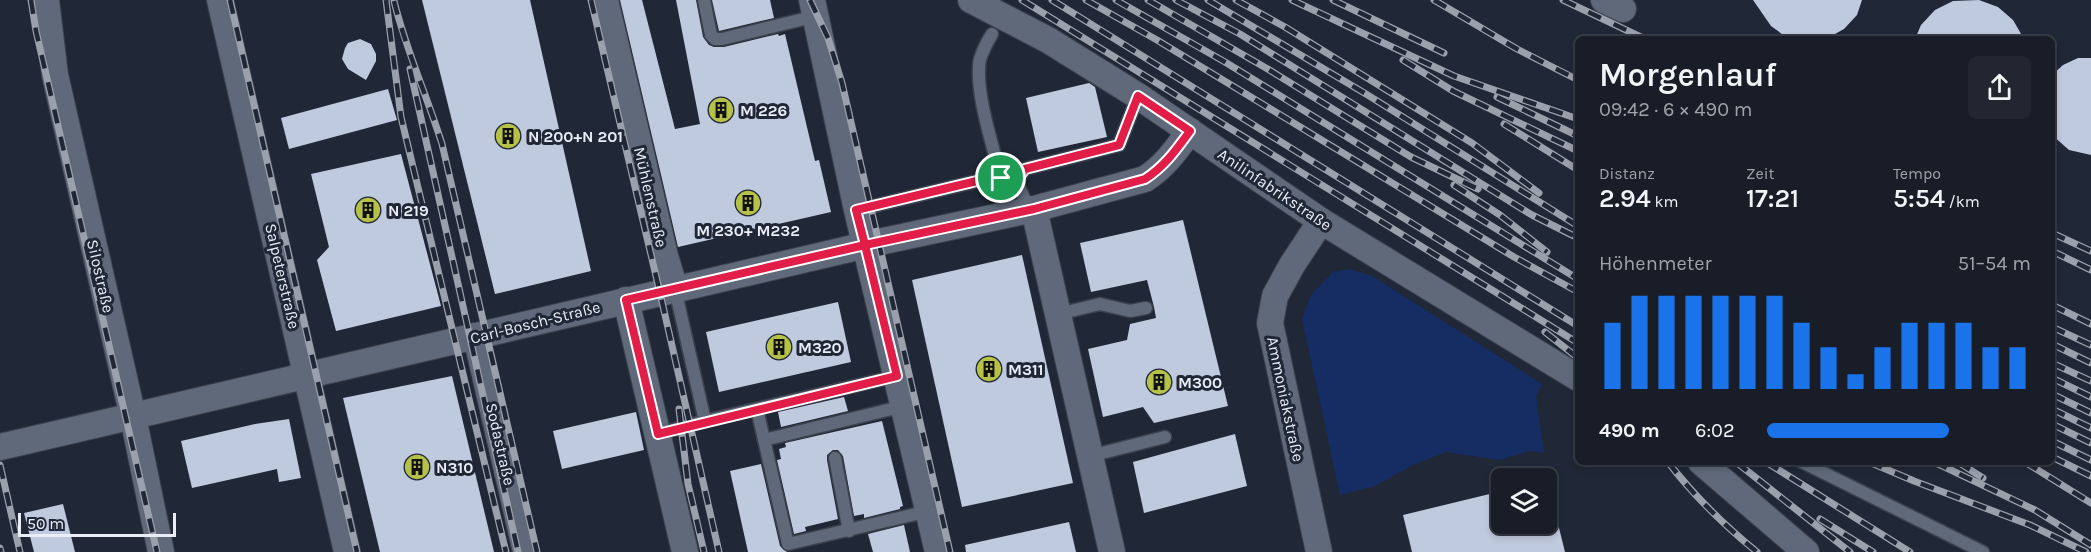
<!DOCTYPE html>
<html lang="de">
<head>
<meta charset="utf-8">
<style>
  :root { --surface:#181d28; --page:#212630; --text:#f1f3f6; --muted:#9fa2a8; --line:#363b45; --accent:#1a73e8 }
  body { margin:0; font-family:Karla,sans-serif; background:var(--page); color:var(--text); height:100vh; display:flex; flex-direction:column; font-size:22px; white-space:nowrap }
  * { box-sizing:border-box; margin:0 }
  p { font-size:20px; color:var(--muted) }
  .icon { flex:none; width:33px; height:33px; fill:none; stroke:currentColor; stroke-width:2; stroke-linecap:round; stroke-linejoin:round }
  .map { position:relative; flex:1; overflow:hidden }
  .panel { position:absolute; left:1575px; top:36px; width:480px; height:429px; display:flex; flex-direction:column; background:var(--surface); border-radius:9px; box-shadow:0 3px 9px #0003,0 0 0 2px var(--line) }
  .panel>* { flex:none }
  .tools { position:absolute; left:1491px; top:468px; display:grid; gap:12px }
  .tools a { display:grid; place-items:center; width:66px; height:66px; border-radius:9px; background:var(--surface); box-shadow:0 3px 9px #0003,0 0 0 2px var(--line); font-size:30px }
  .scale { position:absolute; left:18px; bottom:15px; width:158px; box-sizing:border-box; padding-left:6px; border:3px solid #e8edf7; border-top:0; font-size:16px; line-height:21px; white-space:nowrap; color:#e8edf7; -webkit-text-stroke:4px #202736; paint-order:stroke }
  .pin { position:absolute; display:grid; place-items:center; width:51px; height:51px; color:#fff; margin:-26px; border:3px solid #fff; border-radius:50%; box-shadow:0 2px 6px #0007 }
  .round { display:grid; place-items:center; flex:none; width:63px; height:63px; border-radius:9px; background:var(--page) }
  .head { display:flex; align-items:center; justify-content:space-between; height:102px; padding:0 24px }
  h1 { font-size:33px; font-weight:600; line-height:45px }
  .stats { display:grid; grid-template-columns:repeat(3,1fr); gap:9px; height:102px; padding:6px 24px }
  .stats div { display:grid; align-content:center }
  .stats b { font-size:26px; font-weight:600 }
  .stats small { font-size:16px; font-weight:400 }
  .stats p { font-size:16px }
  .chart { height:168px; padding:12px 24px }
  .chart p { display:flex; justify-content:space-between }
  .chart svg { width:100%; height:108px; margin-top:6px; stroke:var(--accent); stroke-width:6 }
  ul { padding:0 24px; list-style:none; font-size:20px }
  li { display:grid; grid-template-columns:96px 72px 1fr; align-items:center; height:45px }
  li i { height:15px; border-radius:8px; background:var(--accent) }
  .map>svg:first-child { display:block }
  .green { fill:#162d64 }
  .building { fill:#c0cade }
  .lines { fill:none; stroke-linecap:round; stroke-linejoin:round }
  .lane-casing { stroke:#3b414d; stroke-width:15 }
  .street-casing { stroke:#3b414d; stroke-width:28 }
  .lane { stroke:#60697a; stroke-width:12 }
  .street { stroke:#60697a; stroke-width:26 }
  .rail-casing { stroke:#9ba1ac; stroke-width:7 }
  .rail { stroke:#202736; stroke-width:4.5; stroke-dasharray:14; stroke-linecap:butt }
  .route-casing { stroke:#fff; stroke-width:12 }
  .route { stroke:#e11d48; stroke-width:8 }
  .labels { text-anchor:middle; stroke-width:6; stroke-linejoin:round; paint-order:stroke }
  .poi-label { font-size:16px; font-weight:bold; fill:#e8edf7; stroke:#202736; text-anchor:start }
  .street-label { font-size:16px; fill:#e8edf7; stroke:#202736 }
</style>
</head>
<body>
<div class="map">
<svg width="2091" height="552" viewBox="0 0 2091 552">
  <rect width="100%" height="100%" fill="#202736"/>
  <polygon class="green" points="1349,269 1372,276 1542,384 1536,396 1544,453 1530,451 1499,460 1446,452 1411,466 1375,486 1340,495 1302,319 1311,295 1333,272"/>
  <g class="building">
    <polygon points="422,0 530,0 591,271 495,294"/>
    <polygon points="620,0 642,0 675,129 700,124 676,0 696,0 703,37 709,45 714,47 724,47 778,34 779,36 785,34 815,161 819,160 831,212 678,247"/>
    <polygon points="712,0 770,0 774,18 719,31"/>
    <polygon points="1753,0 1862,0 1857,15 1844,29 1826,39 1794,39 1786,37 1771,26"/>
    <polygon points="1979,0 1998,7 2013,20 2024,39 1915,39 1921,25 1935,10 1953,1"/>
    <polygon points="360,39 371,44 376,54 376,61 366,80 348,69 342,59 345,48 348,43"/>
    <polygon points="2078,58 2091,58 2091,155 2069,150 2052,135 2052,75 2063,65"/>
    <polygon points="1089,83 1095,87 1107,137 1038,152 1026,98"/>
    <polygon points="388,89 397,120 289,149 281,118"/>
    <polygon points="401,154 441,306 336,331 317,260 329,247 311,174"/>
    <polygon points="1183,220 1228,406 1154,423 1143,407 1103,417 1088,349 1127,340 1130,324 1156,318 1154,307 1147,280 1091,292 1080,243"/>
    <polygon points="1022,255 1073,483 962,507 912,280"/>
    <polygon points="838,302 851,362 719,392 706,332"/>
    <polygon points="452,376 494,552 380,552 343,398"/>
    <polygon points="844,397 848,411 781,427 778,412"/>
    <polygon points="636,412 644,450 562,469 553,431"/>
    <polygon points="289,419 301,478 279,482 277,469 192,488 181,441 255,424"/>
    <polygon points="882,421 903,506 900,507 900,509 864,518 864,514 854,516 843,456 838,450 833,450 827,455 827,460 838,519 805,527 806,531 794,534 777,460 781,459 779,449 786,447 785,443"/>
    <polygon points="1235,434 1247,486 1144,513 1133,462"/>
    <polygon points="761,464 780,546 787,552 748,552 730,471"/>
    <polygon points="1502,491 1502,524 1558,524 1565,552 1412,552 1403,515"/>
    <polygon points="63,504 75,552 34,552 24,513"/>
    <polygon points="1069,522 1076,552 966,552 965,545"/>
    <polygon points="904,525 910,552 873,552 868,534"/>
  </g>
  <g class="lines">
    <g class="lane-casing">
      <g id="lane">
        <polyline points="704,0 711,35 715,39 722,39 816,16"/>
        <path d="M992,34C987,42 983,50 980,59C974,90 993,146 1001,178"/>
        <polyline points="1015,183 1025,169 1119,145 1138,96"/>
        <polyline points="857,210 981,180 1001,178 1019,187 1029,209"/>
        <polyline points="675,289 705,421 897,376"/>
        <polyline points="1058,314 1100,304 1130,311 1146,308"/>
        <polyline points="757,409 788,544 929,511"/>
        <polyline points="658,434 705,421"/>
        <polyline points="764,440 904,406"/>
        <polyline points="1090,456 1165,437"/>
        <polyline points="835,458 849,531"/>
        <polyline points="1802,462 1983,552"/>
      </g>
    </g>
    <g class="street-casing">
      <g id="street">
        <polyline points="46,0 55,75 133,417 161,552"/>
        <polyline points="220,0 347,552"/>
        <polyline points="605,0 665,256 675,289"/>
        <polyline points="812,0 857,210 938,552"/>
        <polyline points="971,0 1048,40 1138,96 1321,221 1578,378"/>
        <polyline points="1604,0 1623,9"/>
        <polyline points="1034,209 1112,552"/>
        <polyline points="626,300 685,552"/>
        <polyline points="476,336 526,552"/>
        <path d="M0,447L879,242L1034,209L1145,179C1165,166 1176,150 1190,131"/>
        <polyline points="1701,462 1806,552"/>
        <polyline points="1319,552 1270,323 1275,296 1292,265 1321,221"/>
      </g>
    </g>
    <use href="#lane" class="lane"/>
    <use href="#street" class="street"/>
    <g class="rail-casing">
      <g id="rail">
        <polyline points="31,0 36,31 157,552"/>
        <polyline points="230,0 357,552"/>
        <polyline points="386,0 401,117 506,552"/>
        <polyline points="591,0 660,293 719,552"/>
        <polyline points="810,0 828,38 842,83 950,552"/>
        <polyline points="1022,0 1578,343"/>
        <polyline points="1052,0 1578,326"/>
        <polyline points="1086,0 1157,40 1514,257 1578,292"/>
        <polyline points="1116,0 1225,62 1578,279"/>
        <polyline points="1148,0 1266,68 1411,157 1478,189"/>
        <polyline points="1176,0 1240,34 1532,215 1578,238"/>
        <polyline points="1208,0 1366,94 1578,226"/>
        <polyline points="1236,0 1285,27 1472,143 1539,193"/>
        <polyline points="1292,0 1454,76 1578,119"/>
        <polyline points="1333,0 1444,53"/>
        <polyline points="1434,0 1517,49 1578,80"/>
        <polyline points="1563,0 1645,39"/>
        <path d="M394,1C406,50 427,96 442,144L537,552"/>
        <polyline points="1403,60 1453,91 1578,151"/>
        <polyline points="410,69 518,552"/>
        <polyline points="1497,97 1578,136"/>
        <polyline points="1504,124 1578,170"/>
        <polyline points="1454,185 1500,215 1547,252"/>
        <polyline points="2052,233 2091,251"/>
        <polyline points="2052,251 2091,270"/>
        <polyline points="2052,305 2091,324"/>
        <polyline points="2052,327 2091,345"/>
        <polyline points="1545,332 1578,358"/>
        <polyline points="2052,344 2091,363"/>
        <polyline points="2052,363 2091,381"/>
        <polyline points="2052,378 2091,397"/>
        <polyline points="2052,394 2091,413"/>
        <polyline points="679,409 688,484 704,552"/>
        <polyline points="2052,409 2091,428"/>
        <polyline points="2052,424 2091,443"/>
        <polyline points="2052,441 2091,460"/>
        <polyline points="2052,457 2091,476"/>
        <path d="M1668,462C1694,496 1724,525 1757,552"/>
        <polyline points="1736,462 1850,552"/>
        <polyline points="1766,462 1910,552"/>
        <polyline points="1869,462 1914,481 2030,525 2086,552"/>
        <polyline points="1934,462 2035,510 2091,545"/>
        <polyline points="1958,462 1983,478"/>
        <polyline points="2025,462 2091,503"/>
        <polyline points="0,465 20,552"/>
        <polyline points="1820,519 1873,552"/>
        <polyline points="0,548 1,552"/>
      </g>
    </g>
    <use href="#rail" class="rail"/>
  </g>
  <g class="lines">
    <g class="route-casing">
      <path id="route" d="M1001,178L981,180L856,210L865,245L626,300L658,434L897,376L865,245L1034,209L1145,179C1165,166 1176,150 1190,131L1138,96L1119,145L1025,169L1015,183L1001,178"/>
    </g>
    <use href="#route" class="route"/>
  </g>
  <defs>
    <g id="building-disc" transform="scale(1.35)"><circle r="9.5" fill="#b6c148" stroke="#202736"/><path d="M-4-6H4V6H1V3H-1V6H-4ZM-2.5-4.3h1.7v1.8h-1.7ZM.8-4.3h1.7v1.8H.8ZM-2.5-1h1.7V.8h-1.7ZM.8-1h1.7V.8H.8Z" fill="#111"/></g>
  </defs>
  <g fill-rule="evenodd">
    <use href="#building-disc" x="721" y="110"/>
    <use href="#building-disc" x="508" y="136"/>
    <use href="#building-disc" x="748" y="203"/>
    <use href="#building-disc" x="368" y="210"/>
    <use href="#building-disc" x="779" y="347"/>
    <use href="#building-disc" x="989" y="369"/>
    <use href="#building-disc" x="1159" y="382"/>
    <use href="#building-disc" x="417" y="467"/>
  </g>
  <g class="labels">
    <g class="poi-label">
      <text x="740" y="116">M 226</text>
      <text x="528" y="142">N 200+N 201</text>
      <text x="388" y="216">N 219</text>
      <text x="748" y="236" text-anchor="middle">M 230+ M232</text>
      <text x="798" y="353">M320</text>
      <text x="1008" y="375">M311</text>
      <text x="1178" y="388">M300</text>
      <text x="436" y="473">N310</text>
    </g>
    <g class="street-label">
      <text transform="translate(1275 189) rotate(34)" y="6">Anilinfabrikstraße</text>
      <text transform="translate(651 197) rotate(77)" y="6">Mühlenstraße</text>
      <text transform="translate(101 276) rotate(77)" y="6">Silostraße</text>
      <text transform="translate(283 276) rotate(77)" y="6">Salpeterstraße</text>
      <text transform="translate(535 322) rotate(-14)" y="6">Carl-Bosch-Straße</text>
      <text transform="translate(1286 399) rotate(78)" y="6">Ammoniakstraße</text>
      <text transform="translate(501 444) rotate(77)" y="6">Sodastraße</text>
    </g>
  </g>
</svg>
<div class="tools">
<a><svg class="icon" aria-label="layers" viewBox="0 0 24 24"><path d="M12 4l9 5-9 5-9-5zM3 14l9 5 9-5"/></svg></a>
</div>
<div class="scale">50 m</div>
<div class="pin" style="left:1001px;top:178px;background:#1e9e55"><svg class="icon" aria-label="arrive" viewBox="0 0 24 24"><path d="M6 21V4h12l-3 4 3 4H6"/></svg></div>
<section class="panel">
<div class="head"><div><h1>Morgenlauf</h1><p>09:42 · 6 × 490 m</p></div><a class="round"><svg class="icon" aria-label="share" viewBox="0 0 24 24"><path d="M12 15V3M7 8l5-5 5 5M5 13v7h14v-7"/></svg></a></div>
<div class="stats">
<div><p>Distanz</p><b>2.94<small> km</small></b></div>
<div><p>Zeit</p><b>17:21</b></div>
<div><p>Tempo</p><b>5:54<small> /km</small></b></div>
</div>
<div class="chart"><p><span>Höhenmeter</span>51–54 m</p>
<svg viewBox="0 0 160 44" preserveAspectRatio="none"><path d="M5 44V17M15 44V6M25 44V6M35 44V6M45 44V6M55 44V6M65 44V6M75 44V17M85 44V27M95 44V38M105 44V27M115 44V17M125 44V17M135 44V17M145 44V27M155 44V27"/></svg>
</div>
<ul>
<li><b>490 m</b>6:02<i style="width:69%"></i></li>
</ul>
</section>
</div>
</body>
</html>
